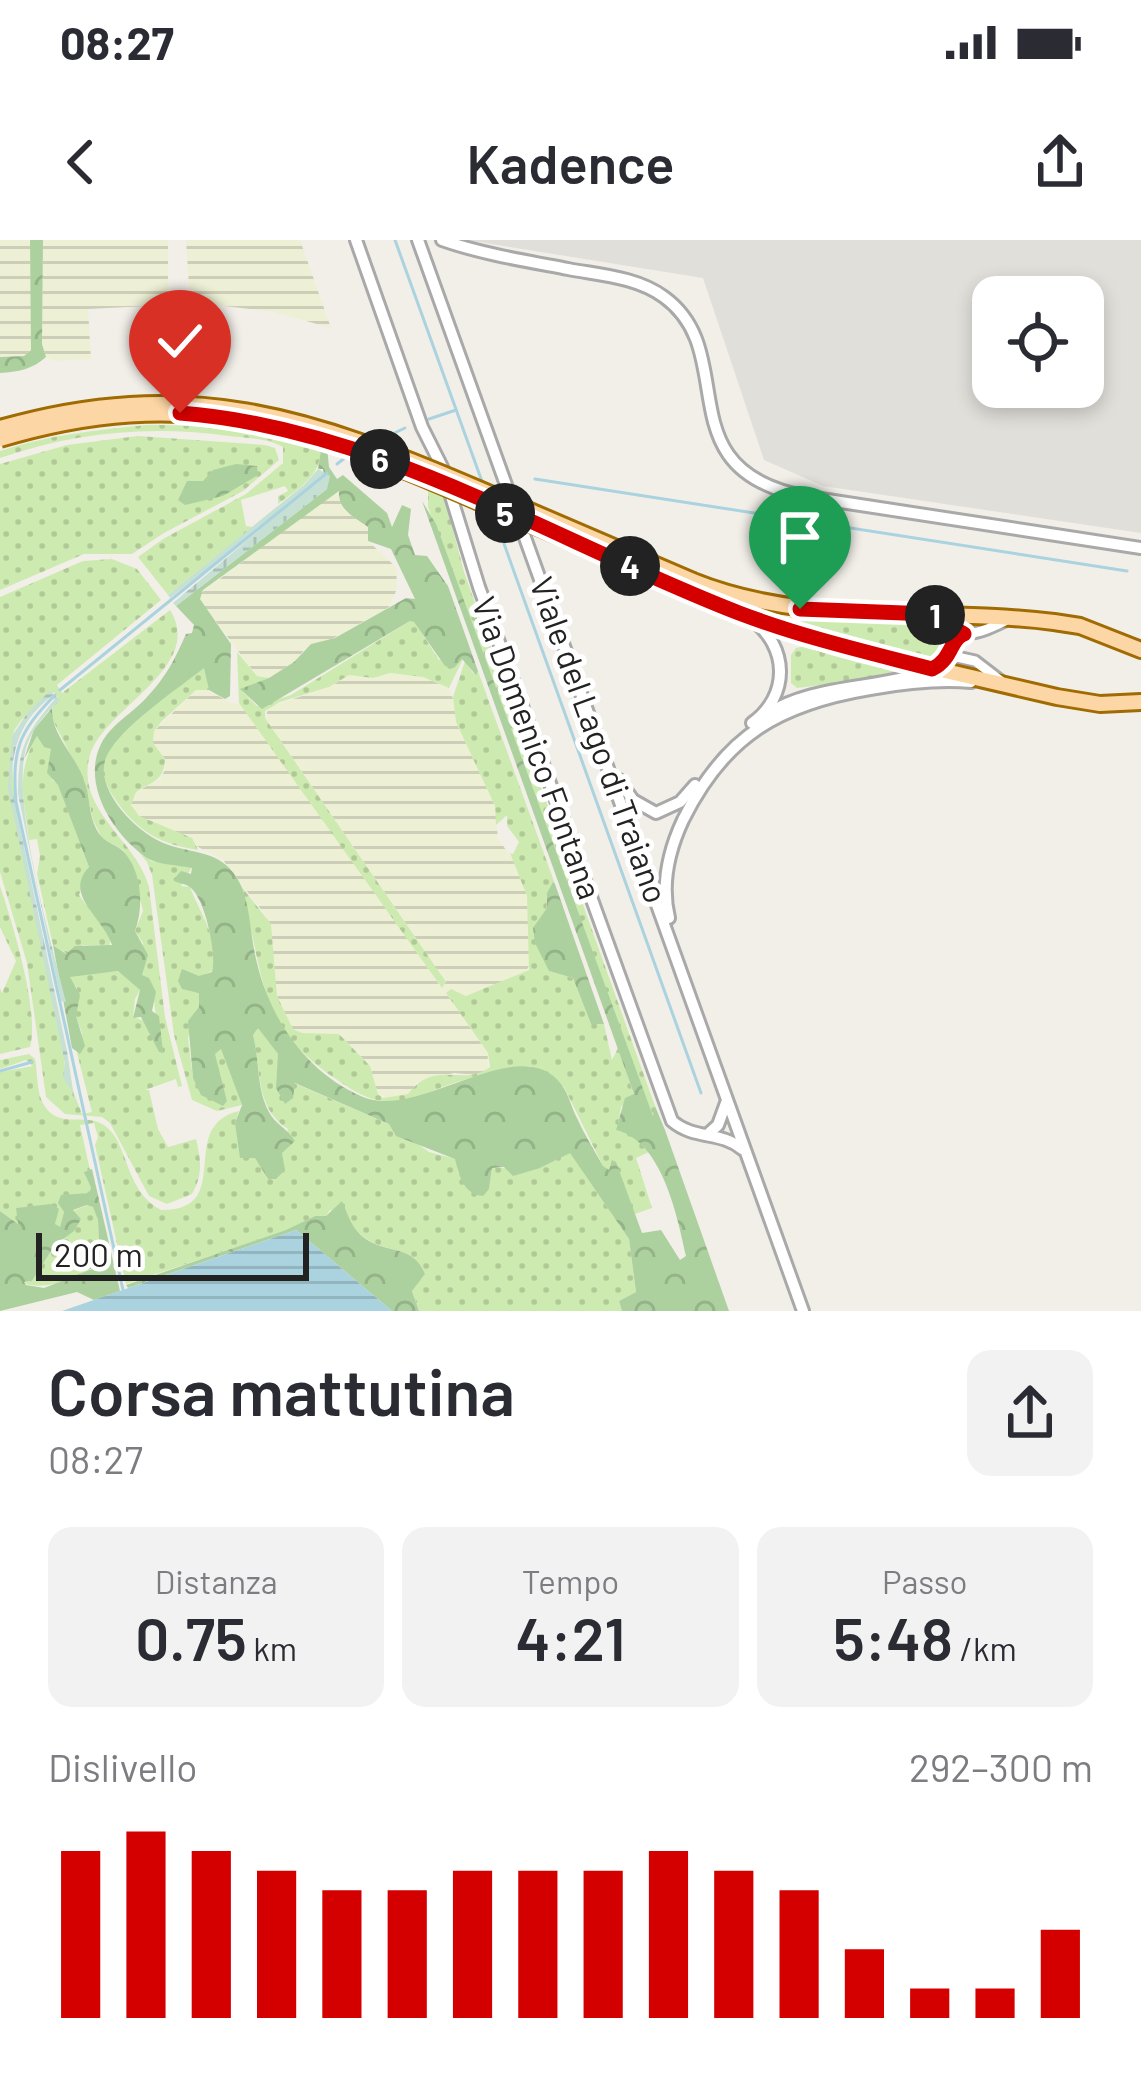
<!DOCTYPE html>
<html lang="it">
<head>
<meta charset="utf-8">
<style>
  :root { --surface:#fff; --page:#f2f2f3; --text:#2b2b33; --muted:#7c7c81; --accent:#d40000 }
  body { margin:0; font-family:Barlow,sans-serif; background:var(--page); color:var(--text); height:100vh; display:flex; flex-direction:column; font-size:45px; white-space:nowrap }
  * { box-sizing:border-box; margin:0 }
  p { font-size:39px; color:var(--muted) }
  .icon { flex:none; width:66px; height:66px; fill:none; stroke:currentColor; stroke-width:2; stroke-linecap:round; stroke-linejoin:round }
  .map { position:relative; height:1071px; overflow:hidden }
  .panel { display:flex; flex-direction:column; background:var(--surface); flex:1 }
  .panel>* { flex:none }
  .controls { position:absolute; left:972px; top:36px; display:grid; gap:24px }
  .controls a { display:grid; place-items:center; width:132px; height:132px; border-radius:24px; background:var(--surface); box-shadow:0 6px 18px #0003; font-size:60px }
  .scale { position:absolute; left:36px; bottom:30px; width:273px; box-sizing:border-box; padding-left:12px; border:6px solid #222; border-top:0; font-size:33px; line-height:42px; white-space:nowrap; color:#222; -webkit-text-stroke:9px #fff; paint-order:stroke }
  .pin { position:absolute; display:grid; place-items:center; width:102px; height:102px; color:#fff; margin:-123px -51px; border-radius:50% 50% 50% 0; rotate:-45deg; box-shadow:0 0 12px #0007 }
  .pin .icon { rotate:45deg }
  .km { position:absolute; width:60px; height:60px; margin:-30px; border-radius:50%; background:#222; color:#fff; font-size:33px; line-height:60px; text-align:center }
  .round { display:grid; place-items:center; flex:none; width:126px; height:126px; border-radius:24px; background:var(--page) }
  .headline { display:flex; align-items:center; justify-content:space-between; height:204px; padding:0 48px }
  h1 { font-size:66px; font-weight:600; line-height:90px }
  .figures { display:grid; grid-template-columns:repeat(3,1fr); gap:18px; height:204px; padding:12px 48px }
  .figures div { display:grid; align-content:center; border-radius:24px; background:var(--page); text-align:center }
  .figures b { font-size:60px; font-weight:600 }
  .figures small { font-size:33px; font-weight:400 }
  .figures p { font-size:33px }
  .chart { height:336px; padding:24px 48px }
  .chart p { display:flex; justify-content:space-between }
  .chart svg { width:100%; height:216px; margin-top:12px; stroke:var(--accent); stroke-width:6 }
  .status { display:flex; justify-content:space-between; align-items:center; height:84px; padding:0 60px; background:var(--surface); direction:ltr }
  .status svg { height:33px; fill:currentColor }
  header { display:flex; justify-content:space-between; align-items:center; height:156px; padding:0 48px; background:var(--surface); font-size:54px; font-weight:600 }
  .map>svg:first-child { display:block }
  .airport { fill:#e1dfda; fill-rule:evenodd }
  .farmland { fill:url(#farmland-rules) }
  .grass { fill:url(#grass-dots); fill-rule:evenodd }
  .forest { fill:url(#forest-crowns); fill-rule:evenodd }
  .wetland { fill:url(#wetland-marsh) }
  .water { fill:url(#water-rules) }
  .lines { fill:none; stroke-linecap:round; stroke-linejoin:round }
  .stream { stroke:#aad3df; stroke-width:3 }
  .minor-casing { stroke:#a9a9a9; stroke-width:15 }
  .tertiary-casing { stroke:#a9a9a9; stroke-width:16 }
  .primary-casing { stroke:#a06b00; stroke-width:20 }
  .minor { stroke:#fff; stroke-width:9 }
  .tertiary { stroke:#fff; stroke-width:10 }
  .primary { stroke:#fcd6a4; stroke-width:14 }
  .primary-bridge-casing { stroke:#a06b00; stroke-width:20; stroke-linecap:butt }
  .primary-bridge { stroke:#fcd6a4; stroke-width:14 }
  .route-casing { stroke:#fff; stroke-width:24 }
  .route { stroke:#d40000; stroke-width:15 }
  .labels { text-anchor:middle; stroke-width:10; stroke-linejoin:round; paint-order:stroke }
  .street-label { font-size:33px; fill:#222; stroke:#fff }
</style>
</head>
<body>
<div class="status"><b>08:27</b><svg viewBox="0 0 49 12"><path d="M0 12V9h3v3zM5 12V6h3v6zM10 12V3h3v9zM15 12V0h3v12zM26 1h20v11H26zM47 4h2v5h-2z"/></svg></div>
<header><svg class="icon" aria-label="back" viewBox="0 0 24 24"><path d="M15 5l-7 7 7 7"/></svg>Kadence<svg class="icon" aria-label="share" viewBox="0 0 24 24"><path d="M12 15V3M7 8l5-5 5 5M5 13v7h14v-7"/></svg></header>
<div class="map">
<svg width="1141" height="1071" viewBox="0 0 1141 1071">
  <defs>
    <pattern id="farmland-rules" width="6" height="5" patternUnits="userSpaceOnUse" patternTransform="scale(3)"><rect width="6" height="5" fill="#eef0d5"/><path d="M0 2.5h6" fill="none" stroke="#ccceb7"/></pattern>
    <pattern id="grass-dots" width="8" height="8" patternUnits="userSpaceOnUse" patternTransform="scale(3)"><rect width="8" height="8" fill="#cdebb0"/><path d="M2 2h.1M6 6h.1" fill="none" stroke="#b0c997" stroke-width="1.8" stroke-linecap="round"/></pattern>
    <pattern id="forest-crowns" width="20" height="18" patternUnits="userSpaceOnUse" patternTransform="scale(3)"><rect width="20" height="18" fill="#add19e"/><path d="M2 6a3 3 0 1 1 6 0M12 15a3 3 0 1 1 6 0" fill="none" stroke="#95b388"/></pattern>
    <pattern id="wetland-marsh" width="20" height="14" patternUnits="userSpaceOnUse" patternTransform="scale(3)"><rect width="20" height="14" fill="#c6e0d4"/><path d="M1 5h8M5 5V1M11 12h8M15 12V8" fill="none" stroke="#aac0b6"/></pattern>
    <pattern id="water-rules" width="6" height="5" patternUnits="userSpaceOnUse" patternTransform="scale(3)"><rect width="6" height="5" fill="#aad3df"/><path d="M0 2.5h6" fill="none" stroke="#92b5bf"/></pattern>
  </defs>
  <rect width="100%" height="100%" fill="#f2efe9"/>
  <path class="airport" d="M466,0H1141V293L823,246L764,220L703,38ZM993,57H1083V147H993Z"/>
  <g class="farmland">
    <polygon points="0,0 30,0 32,95 31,110 24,116 0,117"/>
    <polygon points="43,0 168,0 168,65 88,69 91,119 54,121 46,117 42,104"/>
    <polygon points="186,0 300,0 331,88 274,72 190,62"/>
    <polygon points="339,248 344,270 368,287 368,301 397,328 396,351 389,367 334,398 305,409 294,422 269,438 257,436 199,359 200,354"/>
    <polygon points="389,433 423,437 449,448 455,464 456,482 495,566 498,599 515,622 527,656 531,722 524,735 466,756 446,753 488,813 487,831 478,835 454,833 417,842 409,854 391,860 378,854 370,826 339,794 302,793 293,789 277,756 266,676 223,620 139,576 131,565 136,552 160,539 165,530 165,519 153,503 154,491 196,450 206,449 229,462 244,465 441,747 446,742 265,478 269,467 329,447 349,435 373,438"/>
  </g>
  <g class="grass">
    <path d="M146,185C207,185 263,189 321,210C320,237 298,249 278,264V256L288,251L285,246L241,260L246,286L253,287L168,355L138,317L163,299L246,254L283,223V207C267,198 247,198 229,196C152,185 74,192 0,218V211C48,195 96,190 146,185Z"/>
    <polygon points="138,196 265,205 275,208 279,220 243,251 164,293 132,314 84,314 0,350 0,224 67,205"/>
    <polygon points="428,248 444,255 464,332 655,866 654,880 428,267"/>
    <path d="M112,319L137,329L161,360L57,445L62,453L170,370C206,427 104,468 90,515C74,570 137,600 149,647L165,777L182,846L178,847L176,839L145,850H149L158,889L168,907L196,899C201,919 203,935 192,954L167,964L149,956L110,883L102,877L65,874L46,857L27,723L0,632V357L83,321ZM54,452L59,460L52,468L51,477L85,542L93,580L102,598L123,610L131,622L143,671L135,691L143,703L142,735L154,760L160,812L145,781L133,777L135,759L140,750L119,731L71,735L69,740L77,748L76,777L82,793L77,813L92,872L82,874L65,830C63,751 0,556 14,491C23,474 39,464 54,452Z"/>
    <polygon points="791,377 935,384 942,389 946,410 937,419 925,421 789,387"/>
    <polygon points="410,381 414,381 439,420 463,419 449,448 423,437 390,433 373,438 349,435 329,447 280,462 265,471 265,478 446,742 442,748 239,463 237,412 257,436 269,438 241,450 257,466 291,455"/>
    <polygon points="805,406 883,426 895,431 894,436 797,448 791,443 791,415 796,408"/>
    <path d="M465,421L473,433L478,431L555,644L547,653C548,682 538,702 549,731L573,738L591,784H604L612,820L618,808L634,855L621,867L617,890L630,893L649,912L636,918L652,968L635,974L603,926L564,847L530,826C505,829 481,834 457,842C437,848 417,860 395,861C371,863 355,852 336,839C254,785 264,729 241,646L271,684L277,756L293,789L302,793L339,794L370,826L378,854L383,858L408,854C436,818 463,848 490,827L488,813L446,753L451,749L466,756L529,730L527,656L510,613L513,614L519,602L507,586V575L496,585L495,566L456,482L453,457Z"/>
    <path d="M205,427L209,450H196L162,481L154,491L153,503L165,519C164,542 152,541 136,552L131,565L139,576L192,598L198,610C165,605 141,594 120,566C111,553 101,540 104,523C110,494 180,447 205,427Z"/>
    <path d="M37,496L53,512L52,540L58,544L89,627L79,655L111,698L109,706L83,705L67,714L53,705L37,634L40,616L37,599L29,600C24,559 15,533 37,496Z"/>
    <path d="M134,606L151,621L192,627L181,646L190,647C201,675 220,700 212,731L199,737V767L188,798L193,838L222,865L227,861L214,813L221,808L242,865L217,871L192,860L174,795L152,635L147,622Z"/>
    <path d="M0,646C12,681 40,773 30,807L0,814V748L2,753L16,721L0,687Z"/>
    <path d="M258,787L278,814L292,847L294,843L389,884L429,912L456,919L458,933L489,949L492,928H540L570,912L629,999L636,1052L619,1061L622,1071H419L412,1050L425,1034C414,1006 389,1013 368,1000C352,990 348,976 330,970L326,976H315L287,990L126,1044L95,905L98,897L94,883L80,885L90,930L84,932L91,948L89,954L72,956L61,966L64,972L60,987L56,988L38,967H28L18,984L0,971V832L33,826L26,820L0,829V820L29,814L35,819C38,833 36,853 44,865C59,890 85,872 104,885C130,903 123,950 161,970C237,971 175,886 239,871L235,883L268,939L282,913L288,889C254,867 262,830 253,795Z"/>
    <path d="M88,965L93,966L98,980L100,1026C75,1036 49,1052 23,1043L32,1041L55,1005L81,979L73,971Z"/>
  </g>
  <g class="forest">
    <path d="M30,0H43L42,104L46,117C33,129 18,132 0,133V117L24,116L31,110Z"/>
    <path d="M303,201L327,207L329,227L337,239L343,235L387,273L392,287L402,265L411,269L408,295L415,315L427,316L448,346L478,431L476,435L462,419L454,428L445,426L414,382L410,381L262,469L240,449L269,438L294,422L311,404L335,398L406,358L415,359L391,309L368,301V287C353,276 338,270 339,251L203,350L200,359L231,404L230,456L225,459L209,450L204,428C179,448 113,492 105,521C96,552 139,595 166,604C193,614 220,610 237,638C249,657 250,687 254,709C265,771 302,831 363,857C418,881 520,789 561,844C569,854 571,867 577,878C584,894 594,910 603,926L609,930L612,920L616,922L642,993L661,990L680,1020L686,1016C677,975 662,901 616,890L625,858L634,854L422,261L436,284L653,876L655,866L665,890L729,1071H622L619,1061L636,1052L629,999L570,913L540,928L513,936L504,927L492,928L489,949L483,956C463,954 459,935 455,919L396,896L389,884L295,843L293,858L285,864L276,848L278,814L258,788L253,795C260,821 256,848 269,872C275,884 288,889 295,901L282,913L285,930L276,939H268L255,918H240L235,883L242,865L221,809L215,814L227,861L223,866L201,855L193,838L188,781L199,767V753L182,749L178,741L182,729L199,736L212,732C217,713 205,660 191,648C186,643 178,644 173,640L181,631L191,634L192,628C178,625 158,625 147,618C113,595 81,544 101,504C111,484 133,473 147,457C166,437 175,419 186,394L192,393L194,385L176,366L327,249L323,229H318L321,210Z"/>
    <polygon points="236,224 257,226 258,235 223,256 185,265 178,260 187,241 203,241 213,230"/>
    <path d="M52,468C51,496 77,516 85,543C91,560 88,580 101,596C107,603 117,605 124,612C142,632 144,667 135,691L148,715L142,735L149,738L156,752L152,771L159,776L163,812H159L141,777L133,778L140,750L118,731L70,737L80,755L76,776L85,806L80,814L72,808L53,705L66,714L75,706L112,705C102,676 63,655 89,627L58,545L47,533L51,509L44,507L37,496L24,519L34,489Z"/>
    <polygon points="553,642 555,644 604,784 591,784 573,738 549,731 535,703 533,688 547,668 547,653"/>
    <path d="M92,929L120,1051L94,1060L77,1052L0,1071V971L18,984L16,968L51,964L59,969L55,984L60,987L64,972L58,963L61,955L89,953L91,948L84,932ZM87,965L93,967L98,980L100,1026L44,1048L26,1045L24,1042L32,1041L55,1005L74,991L81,979L73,970Z"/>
    <path d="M342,961C349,977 352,991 369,1001C390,1013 414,1006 425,1034L412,1051L419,1071H392L296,990L128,1048L126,1045L286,990L315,976H326Z"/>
  </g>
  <g class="wetland">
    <polygon points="318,229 330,236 327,249 176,366 173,363 289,265 170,358 168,355 305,244"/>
    <path d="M50,451L60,460C46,473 33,487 27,505C9,557 52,704 66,762L61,761L18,554C18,508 25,495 54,460L53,455C21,480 13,504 11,544L67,811L76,870L71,849L63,838L65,824L8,549L12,496L28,472Z"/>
  </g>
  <polygon class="water" points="296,990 392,1071 62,1071"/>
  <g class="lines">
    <g class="stream">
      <polyline points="395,0 484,247"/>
      <polyline points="429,179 456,170"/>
      <polyline points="375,202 405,188"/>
      <polyline points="337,224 350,214"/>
      <polyline points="535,239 1127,331"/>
      <polyline points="493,273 701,853"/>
      <polyline points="60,450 327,233"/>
      <path d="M55,455C18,493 12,509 16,562L123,1050"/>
      <polyline points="0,831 32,822"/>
    </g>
    <g class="minor-casing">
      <g id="minor">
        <path d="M941,378C964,401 977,394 1005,381"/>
        <polyline points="953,409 957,417 975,421 1001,441"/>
        <path d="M764,475C815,442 877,450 932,429L949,417L955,398L965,394"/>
      </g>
    </g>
    <g class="tertiary-casing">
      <g id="tertiary">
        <path d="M356,0L422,187L442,227L479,347L672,881C694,900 721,891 742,909"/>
        <polyline points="418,0 803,1071"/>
        <path d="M442,0C482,14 526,21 568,29C600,35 637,37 664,57C743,114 662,231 808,257L1141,308"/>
        <path d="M751,379C789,406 790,456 752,483"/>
        <polyline points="619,540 633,560 656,573 680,562 695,545"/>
        <path d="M669,678C661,645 669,610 683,580C725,495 780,464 870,449C904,443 937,439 971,442"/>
        <polyline points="707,895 718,885 726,863"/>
      </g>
    </g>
    <g class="primary-casing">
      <g id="primary">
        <path d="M693,341C807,387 934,367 1054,382L1080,386L1141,410"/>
        <polyline points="688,351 821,402 1057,457 1100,464 1141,462"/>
      </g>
    </g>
    <use href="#minor" class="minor"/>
    <use href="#tertiary" class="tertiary"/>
    <use href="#primary" class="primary"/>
    <g class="primary-bridge-casing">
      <g id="primary-bridge">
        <path d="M0,188C187,135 309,176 481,250C551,280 622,310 693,341"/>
        <path d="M0,199C188,143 305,186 477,261C547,291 618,321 688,351"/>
      </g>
    </g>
    <use href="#primary-bridge" class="primary-bridge"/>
  </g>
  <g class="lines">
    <g class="route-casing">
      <path id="route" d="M180,173C379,188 555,302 739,373C802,397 867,412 932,429C953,419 950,398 964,394L930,374L800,369"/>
    </g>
    <use href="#route" class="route"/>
  </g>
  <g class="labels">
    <g class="street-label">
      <text transform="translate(599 500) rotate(70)" y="12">Viale del Lago di Traiano</text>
      <text transform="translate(537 508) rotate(70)" y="12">Via Domenico Fontana</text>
    </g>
  </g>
</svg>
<div class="controls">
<a><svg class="icon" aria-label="locate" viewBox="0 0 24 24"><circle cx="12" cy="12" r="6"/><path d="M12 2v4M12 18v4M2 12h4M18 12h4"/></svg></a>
</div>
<div class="scale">200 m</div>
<div class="pin" style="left:800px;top:369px;background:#1e9e55"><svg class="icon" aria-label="arrive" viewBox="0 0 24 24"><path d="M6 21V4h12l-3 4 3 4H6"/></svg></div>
<div class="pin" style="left:180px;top:173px;background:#d93025"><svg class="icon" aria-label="check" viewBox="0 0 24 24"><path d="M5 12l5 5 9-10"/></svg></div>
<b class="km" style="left:935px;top:375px">1</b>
<b class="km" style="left:630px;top:326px">4</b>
<b class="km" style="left:505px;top:273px">5</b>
<b class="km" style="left:380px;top:219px">6</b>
</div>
<section class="panel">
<div class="headline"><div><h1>Corsa mattutina</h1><p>08:27</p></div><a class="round"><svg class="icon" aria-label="share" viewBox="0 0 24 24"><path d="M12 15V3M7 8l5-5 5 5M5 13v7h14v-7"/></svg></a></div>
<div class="figures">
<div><p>Distanza</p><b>0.75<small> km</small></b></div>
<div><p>Tempo</p><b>4:21</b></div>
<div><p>Passo</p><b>5:48<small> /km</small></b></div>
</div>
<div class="chart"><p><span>Dislivello</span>292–300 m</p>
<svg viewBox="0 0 160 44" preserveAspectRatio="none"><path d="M5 44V10M15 44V6M25 44V10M35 44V14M45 44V18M55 44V18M65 44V14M75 44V14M85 44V14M95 44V10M105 44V14M115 44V18M125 44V30M135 44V38M145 44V38M155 44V26"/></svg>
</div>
</section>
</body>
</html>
